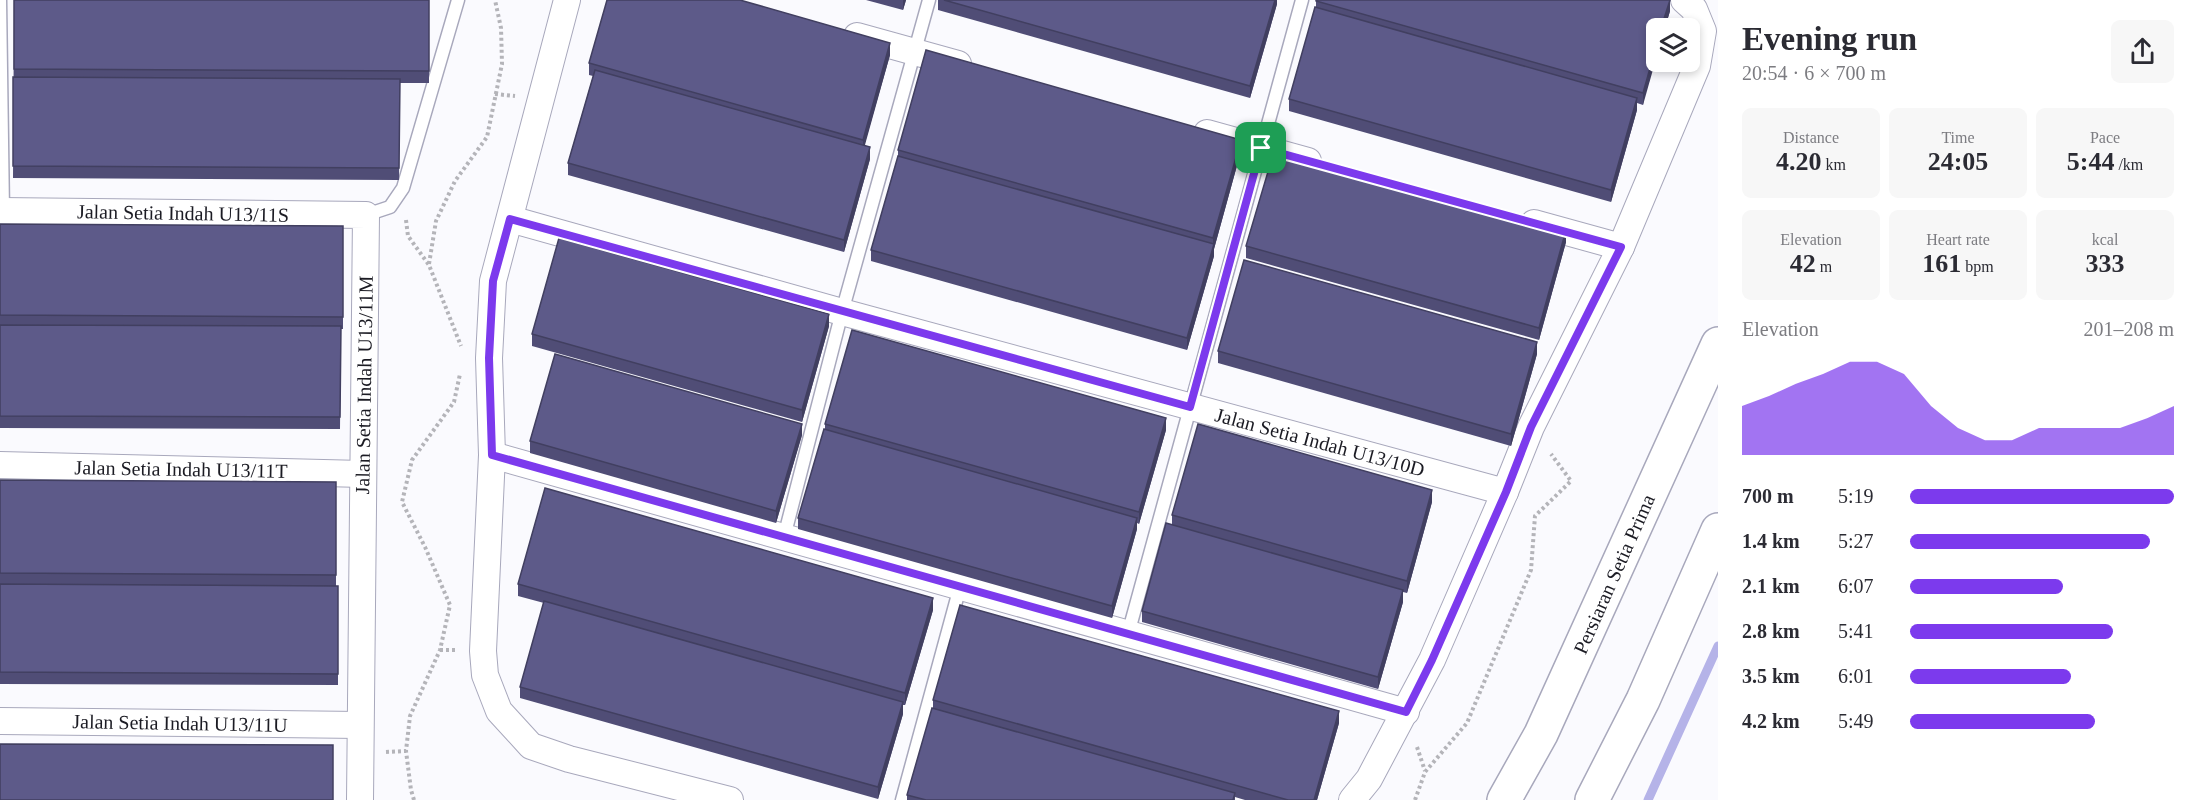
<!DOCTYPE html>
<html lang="en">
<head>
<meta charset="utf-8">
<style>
  :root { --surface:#fff; --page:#f7f7f7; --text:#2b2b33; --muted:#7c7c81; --accent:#7c3aed }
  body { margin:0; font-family:"Times New Roman",serif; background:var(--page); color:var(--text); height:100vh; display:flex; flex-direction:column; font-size:22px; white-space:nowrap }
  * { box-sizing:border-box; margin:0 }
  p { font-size:20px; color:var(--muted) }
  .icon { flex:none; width:33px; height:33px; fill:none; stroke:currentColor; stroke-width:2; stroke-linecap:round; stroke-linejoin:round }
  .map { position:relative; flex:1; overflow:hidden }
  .sheet { display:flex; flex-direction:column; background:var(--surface); width:480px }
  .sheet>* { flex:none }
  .tools { position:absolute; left:1646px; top:18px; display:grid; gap:12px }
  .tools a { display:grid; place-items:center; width:54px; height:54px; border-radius:9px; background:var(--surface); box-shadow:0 3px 9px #0003; font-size:30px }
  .pin { position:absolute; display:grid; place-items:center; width:51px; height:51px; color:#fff; margin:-26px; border-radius:12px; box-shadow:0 3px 9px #0006 }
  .round { display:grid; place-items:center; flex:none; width:63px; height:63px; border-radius:9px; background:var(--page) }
  .overview { display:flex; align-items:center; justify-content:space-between; height:102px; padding:0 24px }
  h1 { font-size:33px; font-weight:600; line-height:45px }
  .figures { display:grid; grid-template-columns:repeat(3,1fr); gap:9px; height:102px; padding:6px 24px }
  .figures div { display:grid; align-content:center; border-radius:9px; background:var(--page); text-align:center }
  .figures b { font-size:26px; font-weight:600 }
  .figures small { font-size:16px; font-weight:400 }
  .figures p { font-size:16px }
  .chart { height:168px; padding:12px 24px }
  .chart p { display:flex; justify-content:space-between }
  .chart svg { width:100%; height:108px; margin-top:6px; fill:var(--accent); opacity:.7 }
  ul { padding:0 24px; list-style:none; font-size:20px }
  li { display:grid; grid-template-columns:96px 72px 1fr; align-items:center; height:45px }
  li i { height:15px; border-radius:8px; background:var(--accent) }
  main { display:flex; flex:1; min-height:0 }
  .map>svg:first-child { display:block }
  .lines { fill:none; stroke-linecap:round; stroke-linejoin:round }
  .stream { stroke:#b5b3e8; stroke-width:9 }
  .lane-casing { stroke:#a8a8bc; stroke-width:15 }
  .street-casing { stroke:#a8a8bc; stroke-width:28 }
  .secondary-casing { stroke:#a8a8bc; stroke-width:36 }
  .path { stroke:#b4b4b9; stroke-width:4; stroke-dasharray:3 3; stroke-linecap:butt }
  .lane { stroke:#fff; stroke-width:12 }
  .street { stroke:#fff; stroke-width:26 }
  .secondary { stroke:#fff; stroke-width:33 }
  .wall { fill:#504d76 }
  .shaded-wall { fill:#413f60 }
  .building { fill:#5d5a89; stroke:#413f60; stroke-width:1.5 }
  .route-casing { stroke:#fff; stroke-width:12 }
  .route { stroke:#7c3aed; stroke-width:8 }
  .labels { text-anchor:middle; stroke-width:6; stroke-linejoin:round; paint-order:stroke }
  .street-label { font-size:20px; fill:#1b1b23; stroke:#fff }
</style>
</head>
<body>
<main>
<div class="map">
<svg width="1718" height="800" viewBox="0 0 1718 800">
  <rect width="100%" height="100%" fill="#fafafe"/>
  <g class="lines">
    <polyline class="stream" points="1648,800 1718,646"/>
    <g class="lane-casing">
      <g id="lane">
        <polyline points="0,0 3,211"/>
        <polyline points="366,215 390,207 403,188 458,0"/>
        <polyline points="784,537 842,312 929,0"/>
        <polyline points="1128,634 1302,0"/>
        <polyline points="902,800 960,587"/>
      </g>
    </g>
    <g class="street-casing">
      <g id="street">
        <polyline points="567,0 493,281 489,358 492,455 483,651 485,675 499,711 531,746 569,759 730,800"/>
        <polyline points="857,36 958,64"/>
        <polyline points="1207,133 1308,161"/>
        <polyline points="0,211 366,215 360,800"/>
        <polyline points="510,219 842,312 1505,492"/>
        <polyline points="1534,223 1621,247"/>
        <polyline points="492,455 1406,712"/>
        <polyline points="0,465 363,474"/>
        <polyline points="0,721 360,725"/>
        <polyline points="1352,800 1369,779 1432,660 1505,492 1531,427 1621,247 1697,66 1703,31 1694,9 1684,0"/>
      </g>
    </g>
    <g class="secondary-casing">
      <g id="secondary">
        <polyline points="1504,800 1541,734 1718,344"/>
        <polyline points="1592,800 1643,700 1718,530"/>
      </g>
    </g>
    <g class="path">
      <polyline points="495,94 515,96"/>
      <polyline points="406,220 408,236 429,265 461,346"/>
      <polyline points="429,264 436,221 455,181 487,137 502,64 501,28 495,0"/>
      <polyline points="440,650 457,650"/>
      <polyline points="1417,747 1425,771"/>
      <polyline points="386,752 406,751"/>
      <polyline points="414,800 411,790 406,751 410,716 440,650 450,605 425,547 402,502 412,460 454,402 460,374"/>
      <polyline points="1415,800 1425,772 1467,723 1531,570 1535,516 1571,481 1551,454"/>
    </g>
    <use href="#lane" class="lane"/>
    <use href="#street" class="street"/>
    <use href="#secondary" class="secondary"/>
  </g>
  <g class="wall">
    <polygon points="14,0 429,0 429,83 400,83 399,180 13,178"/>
    <polygon points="866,0 906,0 903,10"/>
    <polygon points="938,0 1277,0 1277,4 1250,98 938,10"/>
    <polygon points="1316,0 1670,11 1665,28 1656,28 1643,105 1637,103 1637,110 1611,202 1289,111 1289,99 1316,7"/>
    <polygon points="890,55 864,146 870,159 844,252 568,175 568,163 593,76 589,75 589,63"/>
    <polygon points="898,150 1241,151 1214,249 1214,256 1187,350 871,261 871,250 898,156"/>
    <polygon points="0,224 343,226 343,329 341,329 340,429 0,428"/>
    <polygon points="1566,242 1539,340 1246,258 1246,246"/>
    <polygon points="829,326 802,422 532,346 532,334"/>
    <polygon points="1218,351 1537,354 1511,446 1218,363"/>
    <polygon points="825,424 1166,430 1139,524 1137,523 1137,529 1112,618 798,529 798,518 825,429"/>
    <polygon points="802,435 776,523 530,453 530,441"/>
    <polygon points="0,480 336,482 336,586 338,586 338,685 0,684"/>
    <polygon points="1432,502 1407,593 1403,592 1403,602 1378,689 1142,622 1142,611 1172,525 1172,515"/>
    <polygon points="518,584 933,610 905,705 903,705 903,714 878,799 520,698 520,687 544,603 518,596"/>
    <polygon points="933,700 1339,723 1317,800 1245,800 1235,797 1235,800 907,800 907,795 933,708"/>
  </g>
  <g class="shaded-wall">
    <polygon points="903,0 906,0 903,10"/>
    <polygon points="1275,0 1277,0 1277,4 1250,98 1250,86"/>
    <polygon points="1670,0 1670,11 1665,28 1661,28"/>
    <polygon points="890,43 890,55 863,152 863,140"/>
    <polygon points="1656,47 1656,59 1643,105 1643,93"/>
    <polygon points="1637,98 1637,110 1611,202 1611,190"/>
    <polygon points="1241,140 1241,151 1214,249 1214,256 1187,350 1187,338 1213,246 1213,238"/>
    <polygon points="870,147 870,159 844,252 844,240"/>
    <polygon points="1566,230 1566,242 1539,340 1539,328"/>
    <polygon points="829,314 829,326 802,422 802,410"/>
    <polygon points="1537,342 1537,354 1511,446 1511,434"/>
    <polygon points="1166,418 1166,430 1139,524 1139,512"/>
    <polygon points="802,424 802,435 776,523 776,511"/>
    <polygon points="1432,490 1432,502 1407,593 1407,581"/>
    <polygon points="1137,518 1137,529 1112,618 1112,606"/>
    <polygon points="1403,590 1403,602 1378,689 1378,677"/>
    <polygon points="933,598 933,610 905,705 905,693"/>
    <polygon points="903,702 903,714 878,799 878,787"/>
    <polygon points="1339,711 1339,723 1317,800 1314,800"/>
  </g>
  <g class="building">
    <polygon points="14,0 429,0 429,71 14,69"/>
    <polygon points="607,0 740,0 890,43 863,140 589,63"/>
    <polygon points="944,0 1275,0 1250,86"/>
    <polygon points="1316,0 1670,0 1661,28 1656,28 1656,47 1643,93 1316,1"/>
    <polygon points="1315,7 1637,98 1611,190 1289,99"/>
    <polygon points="926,50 1241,140 1213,238 898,150"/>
    <polygon points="595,70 870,147 844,240 568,163"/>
    <polygon points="13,77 400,79 399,168 13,166"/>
    <polygon points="1275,148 1566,230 1539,328 1246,246"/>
    <polygon points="898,156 1214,244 1187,338 871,250"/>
    <polygon points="0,224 343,226 343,317 0,315"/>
    <polygon points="559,238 829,314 802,410 532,334"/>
    <polygon points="1244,260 1537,342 1511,434 1218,351"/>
    <polygon points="0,325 341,326 340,417 0,416"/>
    <polygon points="852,330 1166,418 1139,512 825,424"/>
    <polygon points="555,354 802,424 776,511 530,441"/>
    <polygon points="1198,424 1432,490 1407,581 1172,515"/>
    <polygon points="824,429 1137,518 1112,606 798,518"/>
    <polygon points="0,480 336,482 336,575 0,573"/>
    <polygon points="545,488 933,598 905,693 518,584"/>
    <polygon points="1166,523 1403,590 1378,677 1142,611"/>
    <polygon points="0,584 338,586 338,674 0,672"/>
    <polygon points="544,601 903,702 878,787 520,687"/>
    <polygon points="960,605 1339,711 1314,800 1288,800 933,700"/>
    <polygon points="932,708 1235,793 1233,800 926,800 907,795"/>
    <polygon points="0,744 333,745 333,800 0,800"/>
  </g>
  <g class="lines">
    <g class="route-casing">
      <polygon id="route" points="1261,148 1621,247 1531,427 1506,492 1432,660 1406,712 492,455 489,358 493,281 510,219 1190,407"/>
    </g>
    <use href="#route" class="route"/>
  </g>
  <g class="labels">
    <g class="street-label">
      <text transform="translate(183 213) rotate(1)" y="7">Jalan Setia Indah U13/11S</text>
      <text transform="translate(364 385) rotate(-89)" y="7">Jalan Setia Indah U13/11M</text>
      <text transform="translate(1320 442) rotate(15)" y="7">Jalan Setia Indah U13/10D</text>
      <text transform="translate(181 469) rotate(1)" y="7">Jalan Setia Indah U13/11T</text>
      <text transform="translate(1614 574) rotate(-66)" y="7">Persiaran Setia Prima</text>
      <text transform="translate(180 723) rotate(1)" y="7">Jalan Setia Indah U13/11U</text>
    </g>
  </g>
</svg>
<div class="tools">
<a><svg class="icon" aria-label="layers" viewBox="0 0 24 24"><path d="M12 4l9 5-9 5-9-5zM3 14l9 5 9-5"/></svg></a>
</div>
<div class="pin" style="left:1261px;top:148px;background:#1e9e55"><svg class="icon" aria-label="arrive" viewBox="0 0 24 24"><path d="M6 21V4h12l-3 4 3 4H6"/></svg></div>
</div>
<section class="sheet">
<div class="overview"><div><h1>Evening run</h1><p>20:54 · 6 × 700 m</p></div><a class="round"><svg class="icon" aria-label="share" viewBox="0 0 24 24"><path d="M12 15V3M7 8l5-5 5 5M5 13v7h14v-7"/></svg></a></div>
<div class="figures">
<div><p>Distance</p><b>4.20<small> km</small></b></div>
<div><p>Time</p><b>24:05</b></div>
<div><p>Pace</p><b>5:44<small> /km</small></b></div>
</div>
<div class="figures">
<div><p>Elevation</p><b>42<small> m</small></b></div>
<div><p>Heart rate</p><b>161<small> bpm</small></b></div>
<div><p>kcal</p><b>333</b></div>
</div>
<div class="chart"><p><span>Elevation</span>201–208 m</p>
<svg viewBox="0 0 160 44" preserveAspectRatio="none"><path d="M0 44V24L10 20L20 15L30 11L40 6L50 6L60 11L70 24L80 33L90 38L100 38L110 33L120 33L130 33L140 33L150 29L160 24V44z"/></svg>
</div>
<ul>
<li><b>700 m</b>5:19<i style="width:100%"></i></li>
<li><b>1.4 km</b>5:27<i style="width:91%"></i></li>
<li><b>2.1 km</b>6:07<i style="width:58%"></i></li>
<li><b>2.8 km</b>5:41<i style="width:77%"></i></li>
<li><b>3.5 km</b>6:01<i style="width:61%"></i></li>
<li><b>4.2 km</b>5:49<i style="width:70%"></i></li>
</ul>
</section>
</main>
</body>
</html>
